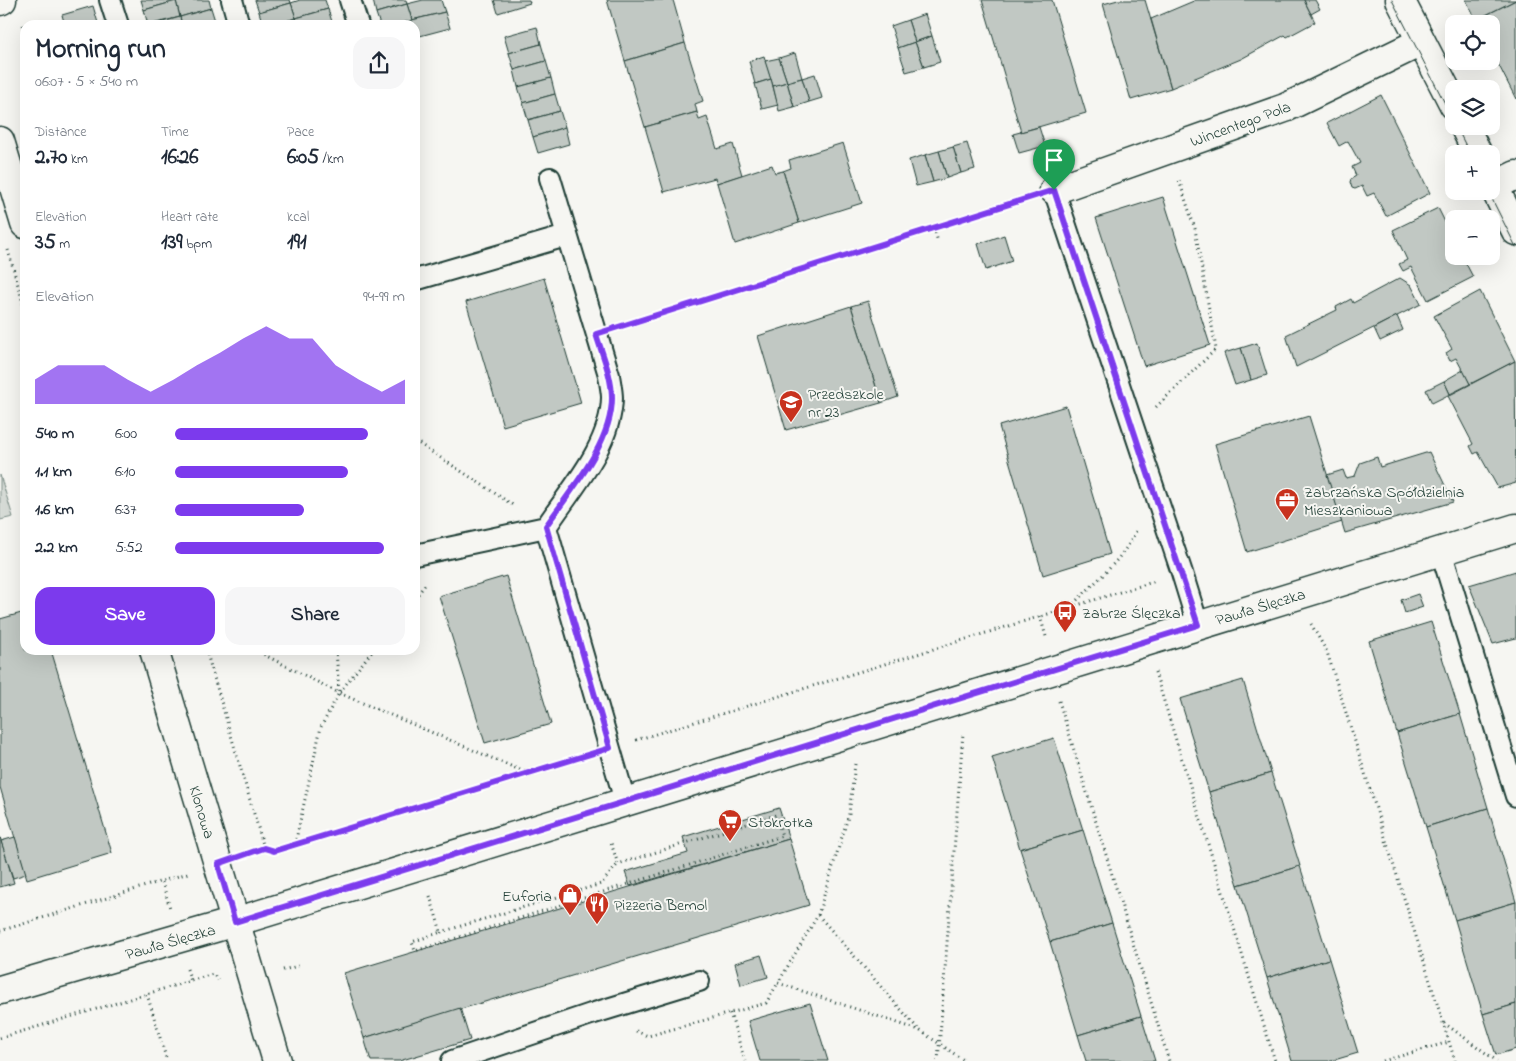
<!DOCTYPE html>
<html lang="en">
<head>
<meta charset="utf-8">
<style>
  :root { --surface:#fff; --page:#f6f6f7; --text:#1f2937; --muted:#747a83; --accent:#7c3aed }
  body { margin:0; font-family:"Indie Flower",sans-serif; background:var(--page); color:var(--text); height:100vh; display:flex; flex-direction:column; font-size:19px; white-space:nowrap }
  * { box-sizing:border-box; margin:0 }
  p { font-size:16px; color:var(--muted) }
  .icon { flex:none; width:28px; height:28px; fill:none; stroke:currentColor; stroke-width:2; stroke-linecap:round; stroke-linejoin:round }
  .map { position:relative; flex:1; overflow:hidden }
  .drawer { position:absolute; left:20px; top:20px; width:400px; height:635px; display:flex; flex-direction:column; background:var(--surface); border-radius:15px; box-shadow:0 5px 20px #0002 }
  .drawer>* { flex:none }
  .buttons { position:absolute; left:1445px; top:15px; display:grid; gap:10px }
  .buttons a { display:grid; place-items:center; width:55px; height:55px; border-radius:10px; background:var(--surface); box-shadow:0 5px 20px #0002; font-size:25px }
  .pin { position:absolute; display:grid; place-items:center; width:42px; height:42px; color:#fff; margin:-51px -21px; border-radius:50% 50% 50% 0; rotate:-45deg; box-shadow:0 0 5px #0007 }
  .pin .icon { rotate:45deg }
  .round { display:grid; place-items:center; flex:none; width:52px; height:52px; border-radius:15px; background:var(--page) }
  .head { display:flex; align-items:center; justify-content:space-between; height:85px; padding:0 15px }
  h1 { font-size:28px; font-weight:700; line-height:38px }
  .metrics { display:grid; grid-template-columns:repeat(3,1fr); gap:8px; height:85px; padding:5px 15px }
  .metrics div { display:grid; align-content:center }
  .metrics b { font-size:21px; font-weight:700 }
  .metrics small { font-size:14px; font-weight:400 }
  .metrics p { font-size:14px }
  .chart { height:140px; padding:10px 15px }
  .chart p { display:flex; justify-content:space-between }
  .chart svg { width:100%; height:90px; margin-top:5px; fill:var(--accent); opacity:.7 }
  .primary-button { display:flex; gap:10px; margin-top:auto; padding:10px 15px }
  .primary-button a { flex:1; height:58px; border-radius:15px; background:var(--accent); color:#fff; font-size:20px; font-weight:700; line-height:58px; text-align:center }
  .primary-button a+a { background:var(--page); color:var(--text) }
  ul { padding:0 15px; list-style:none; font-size:16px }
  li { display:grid; grid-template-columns:80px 60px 1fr; align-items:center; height:38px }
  li i { height:12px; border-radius:6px; background:var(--accent) }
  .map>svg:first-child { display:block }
  .pitch { fill:#d6dbd6; stroke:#7a8c85 }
  .building { fill:#c1c8c3; stroke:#1f3d34 }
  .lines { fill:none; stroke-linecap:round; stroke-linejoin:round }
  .service-casing { stroke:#1f3d34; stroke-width:24 }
  .pedestrian-casing { stroke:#1f3d34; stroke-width:31 }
  .minor-casing { stroke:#1f3d34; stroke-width:31 }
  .tertiary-casing { stroke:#1f3d34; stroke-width:31 }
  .path { stroke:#1f3d34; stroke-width:3; stroke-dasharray:1 4; stroke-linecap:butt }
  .service { stroke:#f6f6f2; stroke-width:20 }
  .pedestrian { stroke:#f6f6f2; stroke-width:28 }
  .minor { stroke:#f6f6f2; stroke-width:28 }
  .tertiary { stroke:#f6f6f2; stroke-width:28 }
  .tram { stroke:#1f3d34; stroke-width:1 }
  .route-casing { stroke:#fff; stroke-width:10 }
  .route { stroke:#7c3aed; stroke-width:6 }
  .labels { text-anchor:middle; stroke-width:4; stroke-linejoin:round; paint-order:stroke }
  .street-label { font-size:16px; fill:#1f3d34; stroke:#f6f6f2 }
  .poi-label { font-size:16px; fill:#1f3d34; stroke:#f6f6f2; text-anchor:start }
</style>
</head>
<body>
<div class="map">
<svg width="1516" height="1061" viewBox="0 0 1516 1061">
  <rect width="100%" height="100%" fill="#f6f6f2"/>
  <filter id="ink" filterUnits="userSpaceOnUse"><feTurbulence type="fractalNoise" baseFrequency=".02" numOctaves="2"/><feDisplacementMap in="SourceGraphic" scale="10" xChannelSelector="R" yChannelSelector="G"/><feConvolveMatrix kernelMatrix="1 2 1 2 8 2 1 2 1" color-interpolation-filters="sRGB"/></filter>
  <g filter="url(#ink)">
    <polygon class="pitch" points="0,475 13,517 0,520"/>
    <g class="building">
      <polygon points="141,0 175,0 176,1 144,10"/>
      <polygon points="179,0 209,0 211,8 180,17 176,1"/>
      <polygon points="255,0 290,0 291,3 259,12"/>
      <polygon points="300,0 325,0 328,9 296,18 291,3"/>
      <polygon points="373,0 406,0 407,4 376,13"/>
      <polygon points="423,0 441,0 445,12 412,20 407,4"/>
      <polygon points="494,0 529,0 530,3 498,13"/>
      <polygon points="607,0 673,0 685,43 625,61"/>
      <polygon points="982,0 1052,0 1086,113 1021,132"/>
      <polygon points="1118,0 1145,0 1171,88 1131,100 1103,4"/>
      <polygon points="1196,0 1304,0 1315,22 1287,37 1285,35 1241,59 1171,88 1151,19"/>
      <polygon points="1304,0 1315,0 1320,9 1311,14"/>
      <polygon points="1466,0 1516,0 1476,20"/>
      <polygon points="1516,0 1516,99 1491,50 1491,24 1478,24 1476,20"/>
      <polygon points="176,1 180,17 148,25 144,10"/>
      <polygon points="291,3 296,18 272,25 263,25 259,12"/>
      <polygon points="407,4 412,20 396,25 380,25 376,13"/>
      <polygon points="93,6 98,23 90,25 65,25 62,15"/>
      <polygon points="211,8 216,24 182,25 180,17"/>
      <polygon points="328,9 333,25 298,25 296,18"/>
      <polygon points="445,12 450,28 416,37 415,25 413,25 412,20"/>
      <polygon points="925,14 932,36 915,42 908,20"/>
      <polygon points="180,17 182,25 152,25"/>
      <polygon points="296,18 298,25 272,25"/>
      <polygon points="908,20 915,42 898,48 891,26"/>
      <polygon points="537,27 541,44 509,53 504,36"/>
      <polygon points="932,36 940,62 924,67 915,42"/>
      <polygon points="915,42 924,67 906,72 898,48"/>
      <polygon points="685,43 703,101 695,104 697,112 645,127 625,61"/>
      <polygon points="541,44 546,61 514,70 509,53"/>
      <polygon points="795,53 802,78 787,82 779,58"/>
      <polygon points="764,56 771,79 755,84 749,61"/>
      <polygon points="779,58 787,82 773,86 765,61"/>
      <polygon points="546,61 551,78 518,87 514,70"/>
      <polygon points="815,74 822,98 809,102 802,78"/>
      <polygon points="551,78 555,94 523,103 518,87"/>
      <polygon points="802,78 809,102 794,107 787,82"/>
      <polygon points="771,79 778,105 762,109 755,84"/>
      <polygon points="787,82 794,107 779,111 773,86"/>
      <polygon points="555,94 560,111 528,120 523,103"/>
      <polygon points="1381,95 1430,193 1386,216 1374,193 1367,196 1362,186 1355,189 1352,188 1350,182 1351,179 1356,176 1352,167 1360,163 1348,141 1339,146 1327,123"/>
      <polygon points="560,111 565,127 533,137 528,120"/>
      <polygon points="697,112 699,120 707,117 717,149 733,144 742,175 717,183 715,178 664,192 645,127"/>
      <polygon points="565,127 569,144 538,153 533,137"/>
      <polygon points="1039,127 1045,146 1019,153 1013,134"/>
      <polygon points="843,143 862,203 799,223 783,171 791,168 789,160"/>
      <polygon points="967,143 975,169 961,173 953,147"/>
      <polygon points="953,147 961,173 947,178 939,151"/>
      <polygon points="939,151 947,178 933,182 925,155"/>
      <polygon points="925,155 933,182 916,186 909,160"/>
      <polygon points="772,165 775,173 783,171 799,223 735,244 717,183"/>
      <polygon points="1163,197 1210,345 1144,366 1096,218"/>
      <polygon points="1438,208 1454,240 1454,256 1462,256 1473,277 1428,300 1411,267 1403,271 1399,264 1407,260 1393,230"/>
      <polygon points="1004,235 1012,261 986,270 978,244"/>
      <polygon points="544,278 581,403 503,426 466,302"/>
      <polygon points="1400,278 1411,285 1421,304 1296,367 1286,335 1337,310 1336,307 1351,299 1353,303"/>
      <polygon points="1480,291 1515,361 1470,384 1456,358 1450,361 1446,353 1452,349 1434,316"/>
      <polygon points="868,301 898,397 881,403 851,306"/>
      <polygon points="851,306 881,403 786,430 758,336"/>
      <polygon points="1397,316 1403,330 1380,341 1374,328"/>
      <polygon points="1257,343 1267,375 1251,380 1241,348"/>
      <polygon points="1241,348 1251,380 1235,385 1224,353"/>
      <polygon points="1515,361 1516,483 1498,488 1478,452 1474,454 1470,446 1473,444 1448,396"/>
      <polygon points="1463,370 1470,384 1450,394 1444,381"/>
      <polygon points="1444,381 1450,394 1432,403 1426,390"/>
      <polygon points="1066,406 1110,554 1043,575 999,426"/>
      <polygon points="1309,416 1342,522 1247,552 1215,444"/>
      <polygon points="1429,452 1453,502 1345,533 1327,475 1343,470 1346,478 1355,476 1360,463 1377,457 1380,467"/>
      <polygon points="1516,571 1516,638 1493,644 1469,585"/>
      <polygon points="506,576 551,724 485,743 439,596"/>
      <polygon points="1418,594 1423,607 1405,613 1401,600"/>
      <polygon points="25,612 25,650 51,650 112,853 27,879 0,787 0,619"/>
      <polygon points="1431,622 1460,714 1397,733 1369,641"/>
      <polygon points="1243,680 1271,773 1209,792 1180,699"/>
      <polygon points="1460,714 1488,808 1426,827 1397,733"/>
      <polygon points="1054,738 1083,830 1020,849 992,757"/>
      <polygon points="1271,773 1300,866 1238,885 1209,792"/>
      <polygon points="779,808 789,839 630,886 625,872 688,853 683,837"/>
      <polygon points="1488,808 1516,902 1455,920 1426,827"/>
      <polygon points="1083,830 1112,923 1050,942 1020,849"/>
      <polygon points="0,837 14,883 0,887"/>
      <polygon points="15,837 26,874 13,878 1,841"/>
      <polygon points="789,839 809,905 364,1038 344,973"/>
      <polygon points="1300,866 1329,959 1267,978 1238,885"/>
      <polygon points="1516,902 1516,1004 1483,1014 1455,920"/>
      <polygon points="1112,923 1141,1016 1078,1035 1050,942"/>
      <polygon points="761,955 768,977 741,985 735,963"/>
      <polygon points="1329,959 1358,1053 1331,1061 1292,1061 1267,978"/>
      <polygon points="810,1003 828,1061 760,1061 748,1021"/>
      <polygon points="1516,1004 1516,1049 1496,1055 1483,1014"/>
      <polygon points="460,1008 470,1040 399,1061 371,1061 364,1038"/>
      <polygon points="1141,1016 1155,1061 1086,1061 1078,1035"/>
    </g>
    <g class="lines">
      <g class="service-casing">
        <g id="service">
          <polyline points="110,0 118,25"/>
          <polyline points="232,0 239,25"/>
          <polyline points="350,0 358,25"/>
          <polyline points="1054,190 1182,573 1198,625"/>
          <polyline points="415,280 566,236"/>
          <polyline points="546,527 625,801"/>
          <polyline points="1441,551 1516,796"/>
          <path d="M415,555L546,527C571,489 611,446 612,398C612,391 610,383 609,375L550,178"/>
          <polyline points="452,1061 591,1014 699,981"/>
        </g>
      </g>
      <g class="pedestrian-casing">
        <polyline id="pedestrian" points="1494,186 1516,175"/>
      </g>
      <g class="minor-casing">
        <g id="minor">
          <polyline points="0,1 2,0"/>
          <polyline points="0,141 25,224"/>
          <polyline points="1054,190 1285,108 1421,42"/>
          <polyline points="154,650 277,1061"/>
          <polyline points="0,990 235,922 1516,528"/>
        </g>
      </g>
      <g class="tertiary-casing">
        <g id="tertiary">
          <polyline points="1400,0 1454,105"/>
          <polyline points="1464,126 1478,154"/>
          <polyline points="1491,181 1516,231"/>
        </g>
      </g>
      <g class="path">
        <polyline points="23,25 25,32"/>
        <polyline points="934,228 938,242"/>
        <polyline points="8,250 25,310"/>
        <polyline points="623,325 1025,199"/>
        <polyline points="1156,407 1216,349 1195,229 1179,180"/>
        <polyline points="415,441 513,505"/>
        <polyline points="415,598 427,582"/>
        <path d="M1070,607C1094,583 1123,560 1137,529"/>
        <polyline points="1040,616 1047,640"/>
        <polyline points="1311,624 1327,652 1455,1061"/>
        <polyline points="206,650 264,848"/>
        <polyline points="255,650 339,693 527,773"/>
        <polyline points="336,650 339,692"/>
        <polyline points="1155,672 1275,1061"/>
        <polyline points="1059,701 1169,1061"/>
        <polyline points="636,740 1156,581"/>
        <polyline points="855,764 849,814 818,915 778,983 919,1030 965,1061"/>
        <polyline points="295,844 321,727 339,693 373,650"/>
        <polyline points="249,854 264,848 274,851 582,756"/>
        <polyline points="162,882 170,908"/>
        <polyline points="430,896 441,932 412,942 415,951 782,836 776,815 618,864 610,840"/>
        <polyline points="818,915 919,1030"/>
        <polyline points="0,931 188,873"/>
        <polyline points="441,932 601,884 618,864"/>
        <polyline points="187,969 191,981"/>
        <polyline points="283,970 298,966"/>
        <polyline points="147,994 167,1061"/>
        <polyline points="730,1013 745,1061"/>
        <polyline points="1444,1023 1497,1061"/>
        <polyline points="636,1031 648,1036 766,1003 778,983"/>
        <polyline points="0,1038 213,974 218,980"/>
        <polyline points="938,1061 963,733"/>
        <polyline points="1383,1061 1449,1042"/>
      </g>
      <use href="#service" class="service"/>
      <use href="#pedestrian" class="pedestrian"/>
      <use href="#minor" class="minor"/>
      <use href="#tertiary" class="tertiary"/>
      <g class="tram">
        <polyline points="1392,0 1454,121"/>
        <polyline points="1456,126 1470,154"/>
        <polyline points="1488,191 1516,247"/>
      </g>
    </g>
  </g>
  <g class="lines" filter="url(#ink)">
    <g class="route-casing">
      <path id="route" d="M1054,190L1198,625L235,922L218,864L264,848L274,851L610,748L546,526C571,490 612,443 612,398C612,376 602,354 596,334Z"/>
    </g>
    <use href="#route" class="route"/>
  </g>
  <defs>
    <g id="school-pin" transform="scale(1.25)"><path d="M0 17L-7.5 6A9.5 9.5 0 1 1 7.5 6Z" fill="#c8321e" stroke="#f6f6f2"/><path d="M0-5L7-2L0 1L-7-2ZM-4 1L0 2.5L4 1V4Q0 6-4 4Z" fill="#fff"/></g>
    <g id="office-pin" transform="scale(1.25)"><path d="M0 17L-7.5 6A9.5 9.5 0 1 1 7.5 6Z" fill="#c8321e" stroke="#f6f6f2"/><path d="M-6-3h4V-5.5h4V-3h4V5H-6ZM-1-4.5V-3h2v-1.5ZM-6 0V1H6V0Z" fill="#fff"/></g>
    <g id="bus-pin" transform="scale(1.25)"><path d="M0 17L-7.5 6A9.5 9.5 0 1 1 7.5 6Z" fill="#c8321e" stroke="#f6f6f2"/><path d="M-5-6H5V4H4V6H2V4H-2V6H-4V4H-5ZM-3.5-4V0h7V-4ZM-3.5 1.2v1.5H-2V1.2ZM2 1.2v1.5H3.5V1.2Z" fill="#fff"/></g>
    <g id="supermarket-pin" transform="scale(1.25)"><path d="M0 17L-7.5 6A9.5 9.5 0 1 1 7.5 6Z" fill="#c8321e" stroke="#f6f6f2"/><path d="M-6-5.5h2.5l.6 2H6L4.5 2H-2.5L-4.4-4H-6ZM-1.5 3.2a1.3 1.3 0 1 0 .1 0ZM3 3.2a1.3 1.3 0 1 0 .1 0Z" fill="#fff"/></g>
    <g id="shop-pin" transform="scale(1.25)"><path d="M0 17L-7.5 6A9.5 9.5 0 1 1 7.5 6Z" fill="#c8321e" stroke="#f6f6f2"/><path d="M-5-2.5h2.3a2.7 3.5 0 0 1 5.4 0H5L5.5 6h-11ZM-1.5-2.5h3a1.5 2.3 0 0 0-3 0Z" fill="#fff"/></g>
    <g id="restaurant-pin" transform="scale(1.25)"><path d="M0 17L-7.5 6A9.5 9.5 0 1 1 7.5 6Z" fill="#c8321e" stroke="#f6f6f2"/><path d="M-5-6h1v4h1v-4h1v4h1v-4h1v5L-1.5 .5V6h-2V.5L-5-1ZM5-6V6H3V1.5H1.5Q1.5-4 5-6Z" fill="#fff"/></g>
  </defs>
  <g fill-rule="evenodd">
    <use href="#school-pin" x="791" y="402"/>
    <use href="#office-pin" x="1287" y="500"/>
    <use href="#bus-pin" x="1065" y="612"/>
    <use href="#supermarket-pin" x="730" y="821"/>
    <use href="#shop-pin" x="570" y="895"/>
    <use href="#restaurant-pin" x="597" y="904"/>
  </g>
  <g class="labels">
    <g class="street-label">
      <text transform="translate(1240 123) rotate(-20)" y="6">Wincentego Pola</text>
      <text transform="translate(1260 606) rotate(-17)" y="6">Pawła Ślęczka</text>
      <text transform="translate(203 812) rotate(73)" y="6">Klonowa</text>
      <text transform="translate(170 941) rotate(-16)" y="6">Pawła Ślęczka</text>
    </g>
    <g class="poi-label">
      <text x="808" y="399">Przedszkole<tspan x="808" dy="18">nr 23</tspan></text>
      <text x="1304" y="497">Zabrzańska Spółdzielnia<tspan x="1304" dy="18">Mieszkaniowa</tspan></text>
      <text x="1082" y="618">Zabrze Ślęczka</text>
      <text x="748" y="827">Stokrotka</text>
      <text x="552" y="901" text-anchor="end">Euforia</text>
      <text x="614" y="910">Pizzeria Bemol</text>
    </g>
  </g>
</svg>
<div class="buttons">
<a><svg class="icon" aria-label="locate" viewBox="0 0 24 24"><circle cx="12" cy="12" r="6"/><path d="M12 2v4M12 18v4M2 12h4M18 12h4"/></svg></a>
<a><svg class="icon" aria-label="layers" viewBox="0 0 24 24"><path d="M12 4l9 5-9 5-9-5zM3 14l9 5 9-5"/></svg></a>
<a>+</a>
<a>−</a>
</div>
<div class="pin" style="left:1054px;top:190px;background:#1e9e55"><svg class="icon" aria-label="arrive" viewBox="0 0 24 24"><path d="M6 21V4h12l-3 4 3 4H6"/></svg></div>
<section class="drawer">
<div class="head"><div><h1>Morning run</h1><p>06:07 · 5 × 540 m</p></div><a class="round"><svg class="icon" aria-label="share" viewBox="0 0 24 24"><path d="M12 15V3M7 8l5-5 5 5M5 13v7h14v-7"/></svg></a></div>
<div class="metrics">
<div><p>Distance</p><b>2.70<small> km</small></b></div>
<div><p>Time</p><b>16:26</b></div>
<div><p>Pace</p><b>6:05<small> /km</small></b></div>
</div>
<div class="metrics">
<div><p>Elevation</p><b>35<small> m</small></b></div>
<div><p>Heart rate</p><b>139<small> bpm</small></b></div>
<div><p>kcal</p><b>191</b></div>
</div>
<div class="chart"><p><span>Elevation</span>94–99 m</p>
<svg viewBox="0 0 160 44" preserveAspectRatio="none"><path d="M0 44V32L10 25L20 25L30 25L40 32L50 38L60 32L70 25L80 19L90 12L100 6L110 12L120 12L130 25L140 32L150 38L160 32V44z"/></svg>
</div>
<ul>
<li><b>540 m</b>6:00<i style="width:84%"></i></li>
<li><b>1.1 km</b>6:10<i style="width:75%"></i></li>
<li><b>1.6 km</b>6:37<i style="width:56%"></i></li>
<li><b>2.2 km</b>5:52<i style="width:91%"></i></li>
</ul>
<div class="primary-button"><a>Save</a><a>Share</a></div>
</section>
</div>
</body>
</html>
